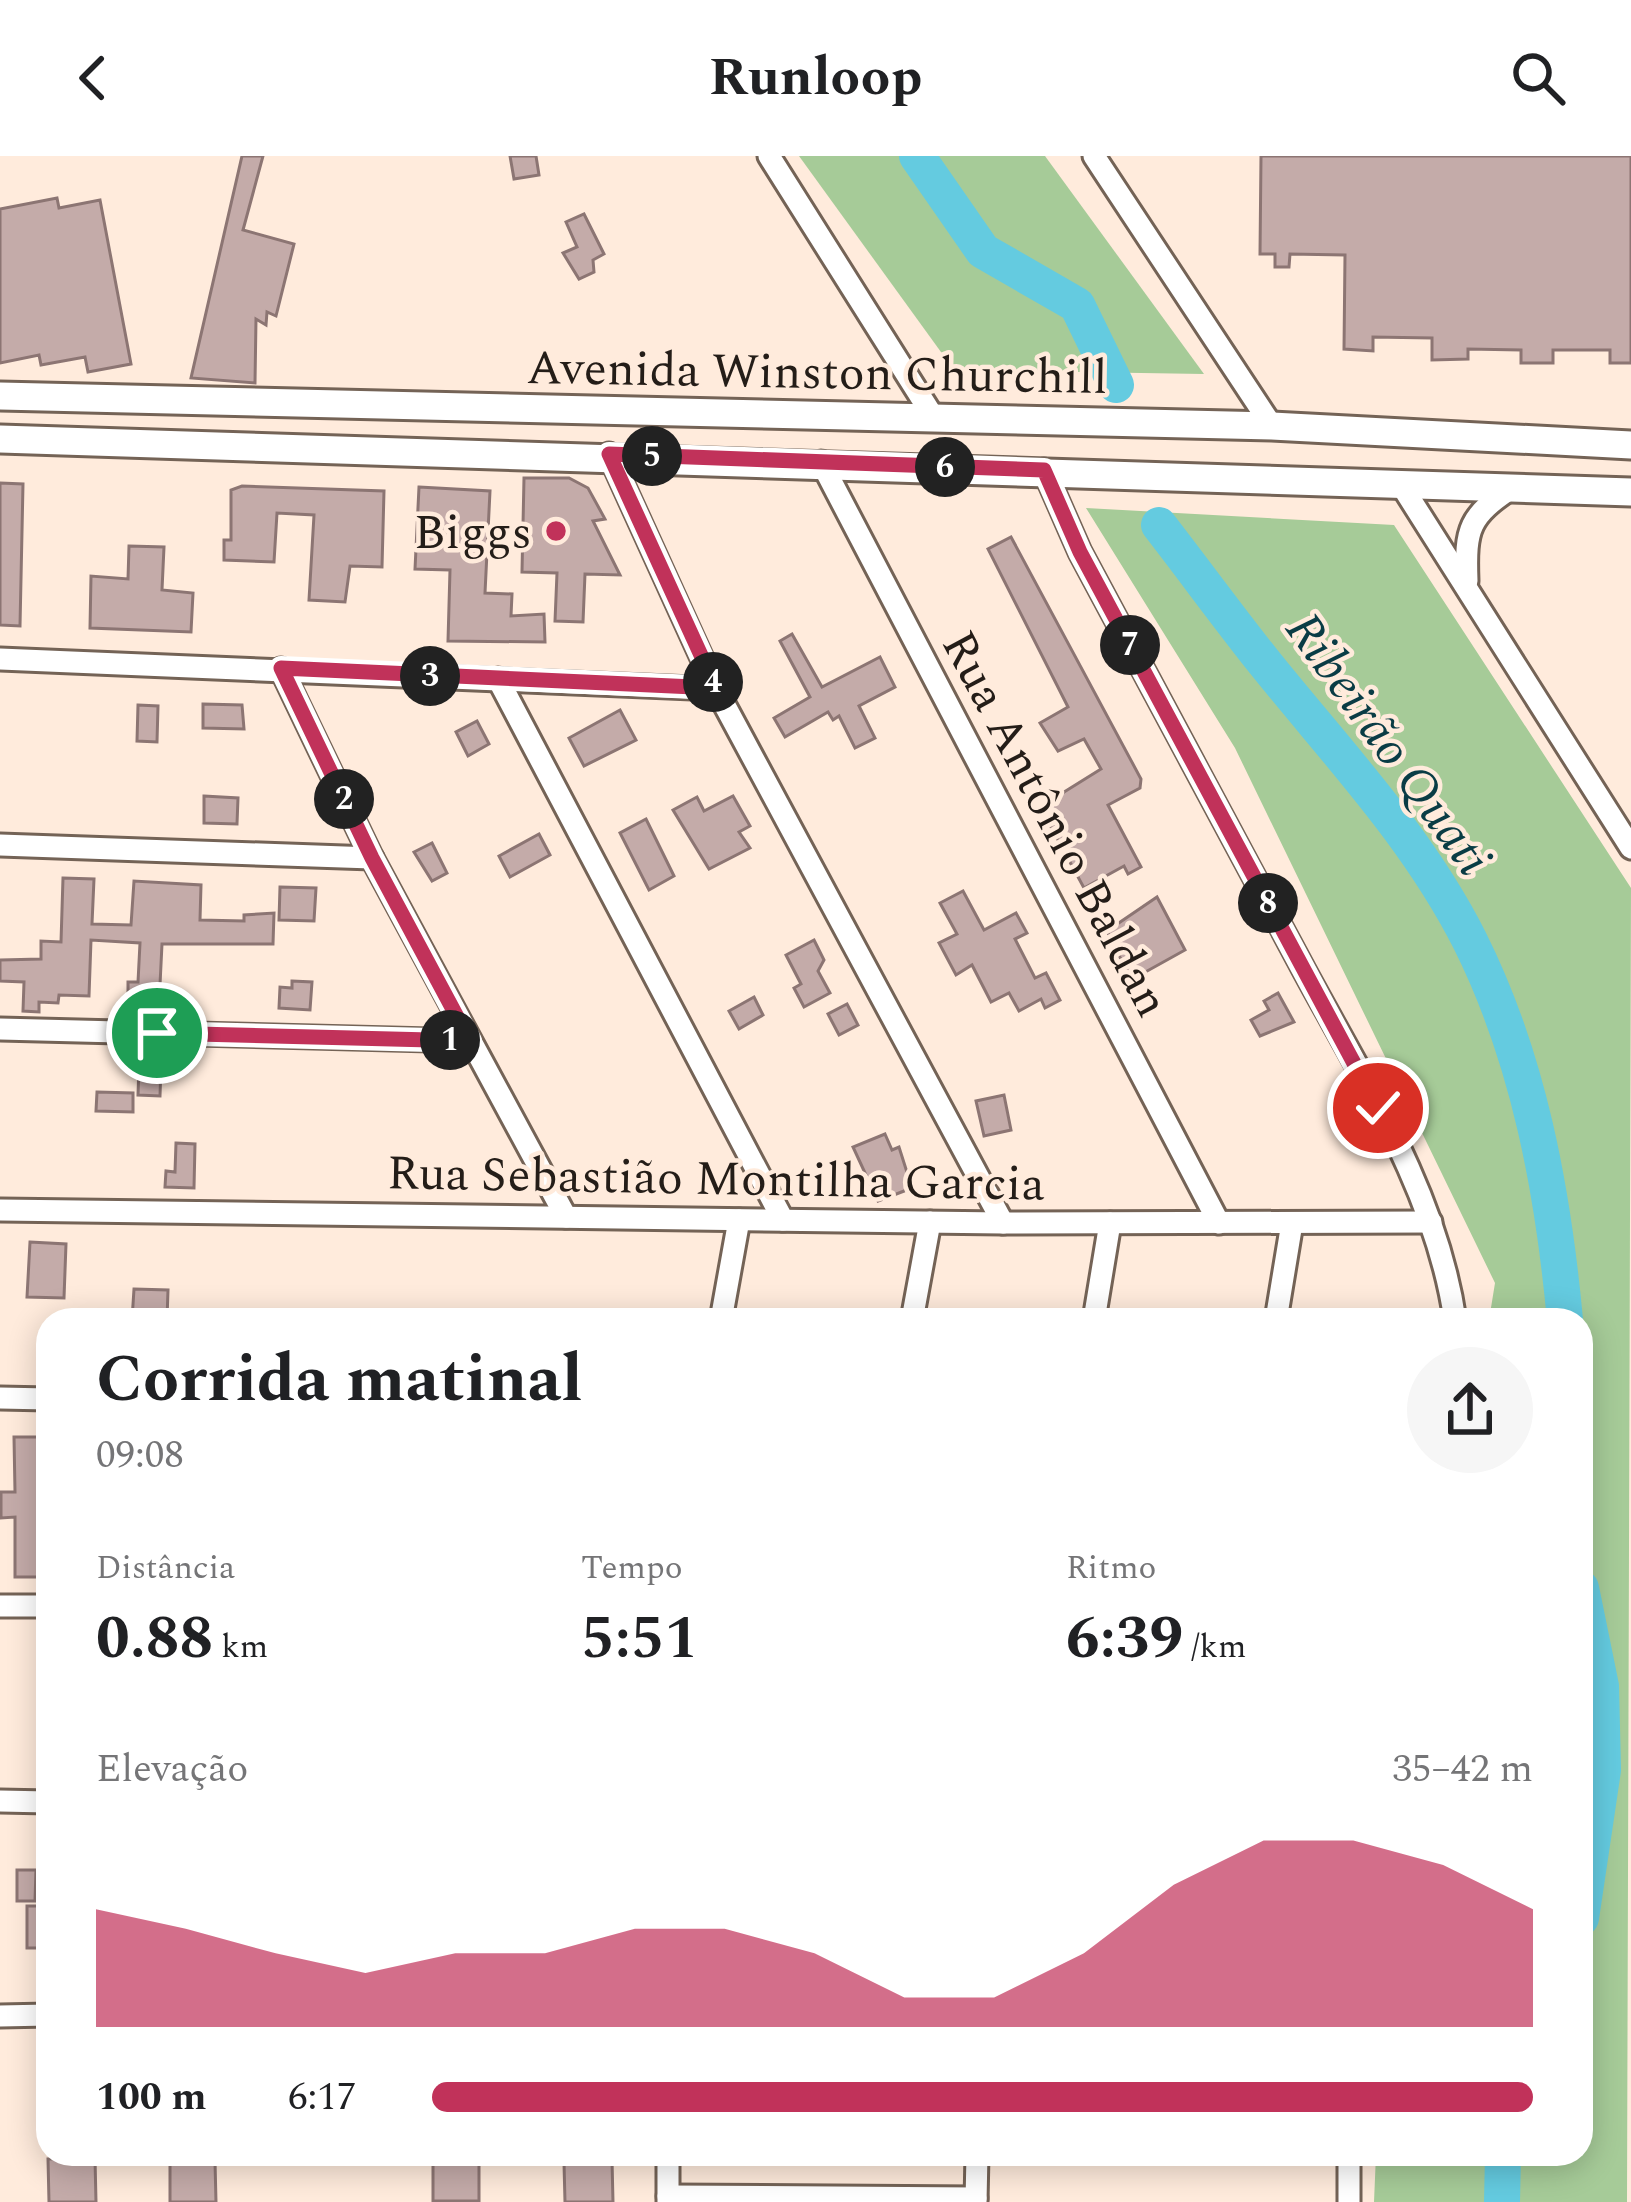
<!DOCTYPE html>
<html lang="pt">
<head>
<meta charset="utf-8">
<style>
  :root { --surface:#fff; --page:#f6f6f6; --text:#202124; --muted:#757577; --accent:#c1325a }
  body { margin:0; font-family:Spectral,serif; background:var(--page); color:var(--text); height:100vh; display:flex; flex-direction:column; font-size:45px; white-space:nowrap }
  * { box-sizing:border-box; margin:0 }
  p { font-size:39px; color:var(--muted) }
  .icon { flex:none; width:66px; height:66px; fill:none; stroke:currentColor; stroke-width:2; stroke-linecap:round; stroke-linejoin:round }
  .map { position:relative; flex:1; overflow:hidden }
  .sheet { position:absolute; left:36px; top:1152px; width:1557px; height:858px; display:flex; flex-direction:column; background:var(--surface); border-radius:36px; box-shadow:0 6px 30px #0003 }
  .sheet>* { flex:none }
  .pin { position:absolute; display:grid; place-items:center; width:102px; height:102px; color:#fff; margin:-51px; border:6px solid #fff; border-radius:50%; box-shadow:0 3px 12px #0007 }
  .km { position:absolute; width:60px; height:60px; margin:-30px; border-radius:50%; background:#222; color:#fff; font-size:33px; line-height:60px; text-align:center }
  .round { display:grid; place-items:center; flex:none; width:126px; height:126px; border-radius:63px; background:var(--page) }
  .overview { display:flex; align-items:center; justify-content:space-between; height:204px; padding:0 60px }
  h1 { font-size:66px; font-weight:700; line-height:90px }
  .figures { display:grid; grid-template-columns:repeat(3,1fr); gap:18px; height:204px; padding:12px 60px }
  .figures div { display:grid; align-content:center }
  .figures b { font-size:60px; font-weight:700 }
  .figures small { font-size:33px; font-weight:400 }
  .figures p { font-size:33px }
  .chart { height:336px; padding:24px 60px }
  .chart p { display:flex; justify-content:space-between }
  .chart svg { width:100%; height:216px; margin-top:12px; fill:var(--accent); opacity:.7 }
  ul { padding:0 60px; list-style:none; font-size:39px }
  li { display:grid; grid-template-columns:192px 144px 1fr; align-items:center; height:90px }
  li i { height:30px; border-radius:15px; background:var(--accent) }
  header { display:flex; justify-content:space-between; align-items:center; height:156px; padding:0 60px; background:var(--surface); font-size:54px; font-weight:700 }
  .map>svg:first-child { display:block }
  .green { fill:#a6cb98 }
  .lines { fill:none; stroke-linecap:round; stroke-linejoin:round }
  .river { stroke:#64cbe0; stroke-width:36 }
  .building { fill:#c4aba9; stroke:#8c7573; stroke-width:3 }
  .minor-casing { stroke:#746356; stroke-width:27 }
  .major-casing { stroke:#746356; stroke-width:33 }
  .minor { stroke:#fff; stroke-width:21 }
  .major { stroke:#fff; stroke-width:27 }
  .route-casing { stroke:#fff; stroke-width:24 }
  .route { stroke:#c1325a; stroke-width:15 }
  .poi-dot { fill:#c1325a; stroke:#ffebdc; stroke-width:4.5 }
  .labels { text-anchor:middle; stroke-width:9; stroke-linejoin:round; paint-order:stroke }
  .street-label { font-size:48px; fill:#241d18; stroke:#ffebdc }
  .poi-label { font-size:48px; fill:#241d18; stroke:#ffebdc; text-anchor:end }
  .water-label { font-size:51px; font-style:italic; fill:#0a3c45; stroke:#ffebdc }
</style>
</head>
<body>
<header><svg class="icon" aria-label="back" viewBox="0 0 24 24"><path d="M15 5l-7 7 7 7"/></svg>Runloop<svg class="icon" aria-label="search" viewBox="0 0 24 24"><circle cx="10" cy="10" r="6"/><path d="M15 15l6 6"/></svg></header>
<div class="map">
<svg width="1631" height="2046" viewBox="0 0 1631 2046">
  <rect width="100%" height="100%" fill="#ffebdc"/>
  <g class="green">
    <polygon points="799,0 1045,0 1204,218 954,214"/>
    <polygon points="1086,352 1394,369 1631,732 1627,2046 1374,2046 1376,1998 1581,1998 1581,1164 1489,1164 1495,1127 1235,592"/>
  </g>
  <g class="lines">
    <g class="river">
      <polyline points="917,0 983,95 1077,149 1116,229"/>
      <path d="M1159,369C1194,414 1228,461 1264,506C1337,597 1417,680 1470,785C1529,903 1553,1035 1565,1164"/>
      <polyline points="1581,1432 1601,1530 1603,1614 1581,1762"/>
      <polyline points="1502,2046 1503,1998"/>
    </g>
  </g>
  <g class="building">
    <polygon points="242,0 263,0 243,74 294,88 276,160 267,156 266,169 256,163 255,227 191,222"/>
    <polygon points="510,0 536,0 539,19 514,23"/>
    <polygon points="1261,0 1631,0 1631,207 1610,207 1610,194 1553,194 1553,207 1521,207 1521,194 1468,193 1468,203 1432,204 1432,182 1373,181 1373,195 1344,193 1345,99 1290,98 1289,111 1275,111 1275,98 1260,98"/>
    <polygon points="57,42 59,52 100,44 131,208 88,216 85,201 41,209 39,199 0,207 0,53"/>
    <polygon points="584,58 604,98 593,104 594,116 579,123 563,97 577,91 566,66"/>
    <polygon points="524,322 569,322 588,332 605,363 593,365 620,419 585,418 583,466 555,465 557,417 522,416"/>
    <polygon points="0,327 23,328 20,470 0,469"/>
    <polygon points="242,330 384,335 382,411 350,410 345,446 309,444 314,359 277,357 274,406 224,404 224,384 231,384 231,334"/>
    <polygon points="419,331 490,335 485,437 512,438 511,460 544,458 545,486 448,485 450,414 415,413"/>
    <polygon points="1011,381 1141,623 1140,632 1108,649 1141,711 1128,718 1124,710 1084,732 1040,651 1101,613 1084,583 1058,595 1040,567 1068,551 988,393"/>
    <polygon points="129,390 164,391 162,434 193,437 191,476 90,472 91,420 128,423"/>
    <polygon points="792,478 822,531 880,501 895,531 859,550 875,582 855,592 839,560 833,564 828,556 785,581 774,562 810,541 780,485"/>
    <polygon points="203,548 242,549 244,573 203,572"/>
    <polygon points="138,549 158,550 157,586 137,585"/>
    <polygon points="620,554 636,584 584,610 569,582"/>
    <polygon points="477,565 489,588 468,600 456,576"/>
    <polygon points="204,640 238,642 237,668 204,667"/>
    <polygon points="733,640 750,670 739,676 750,692 709,713 673,654 697,641 704,655"/>
    <polygon points="646,663 674,720 649,734 620,677"/>
    <polygon points="539,678 550,699 510,721 499,700"/>
    <polygon points="432,687 447,717 432,725 414,696"/>
    <polygon points="63,722 94,723 92,768 131,769 134,725 201,729 200,764 244,765 244,759 274,757 273,788 162,788 159,849 128,848 128,826 138,826 140,787 91,784 89,840 59,839 58,847 39,846 39,856 23,855 24,826 0,825 0,804 41,803 41,785 61,786"/>
    <polygon points="280,731 316,732 314,765 279,764"/>
    <polygon points="963,735 984,774 1016,757 1027,777 1015,783 1035,822 1046,817 1060,844 1045,852 1041,843 1019,855 1009,837 991,846 972,809 956,819 939,787 957,778 940,747"/>
    <polygon points="1157,741 1185,794 1131,824 1107,775"/>
    <polygon points="814,784 824,804 818,815 830,837 804,851 794,832 801,828 786,799"/>
    <polygon points="292,825 312,826 310,854 279,852 280,831 292,832"/>
    <polygon points="1278,837 1294,866 1260,880 1251,864 1269,854 1264,845"/>
    <polygon points="754,841 763,859 739,873 729,855"/>
    <polygon points="847,848 858,869 839,879 828,858"/>
    <polygon points="139,909 161,910 160,940 138,939"/>
    <polygon points="97,936 133,937 133,956 96,955"/>
    <polygon points="1004,939 1011,974 984,980 976,945"/>
    <polygon points="885,978 892,994 899,991 912,1032 878,1045 853,991"/>
    <polygon points="176,987 195,988 194,1032 165,1031 166,1015 175,1016"/>
    <polygon points="30,1086 66,1088 64,1142 27,1141"/>
    <polygon points="134,1133 168,1134 167,1164 132,1164"/>
    <polygon points="14,1281 42,1281 44,1421 15,1421 15,1361 1,1362 1,1336 15,1336"/>
    <polygon points="17,1714 36,1714 35,1745 17,1745"/>
    <polygon points="27,1750 48,1750 43,1792 27,1792"/>
    <polygon points="479,1999 479,2045 433,2045 433,2001"/>
    <polygon points="95,2002 96,2046 49,2046 48,2003"/>
    <polygon points="612,2004 613,2046 565,2046 564,2007"/>
    <polygon points="170,2005 215,2005 216,2046 170,2046"/>
  </g>
  <g class="lines">
    <g class="minor-casing">
      <g id="minor">
        <polyline points="769,0 934,262"/>
        <polyline points="1094,0 1272,270"/>
        <polyline points="609,298 716,533 1003,1067"/>
        <polyline points="821,306 1219,1067"/>
        <path d="M1044,314L1080,396C1155,535 1229,675 1304,814C1364,925 1437,1038 1455,1164"/>
        <polyline points="1400,327 1631,692"/>
        <path d="M1467,425C1465,372 1469,360 1513,331"/>
        <polyline points="0,503 716,533"/>
        <polyline points="281,513 372,702 566,1061"/>
        <polyline points="498,523 783,1064"/>
        <polyline points="0,689 372,702"/>
        <polyline points="0,873 470,885"/>
        <polyline points="0,1054 1003,1067 1431,1066"/>
        <polyline points="721,1164 739,1064"/>
        <polyline points="912,1164 930,1066"/>
        <polyline points="1094,1164 1110,1067"/>
        <polyline points="1276,1164 1292,1067"/>
        <polyline points="0,1242 48,1243"/>
        <polyline points="0,1450 48,1450"/>
        <polyline points="0,1645 48,1646"/>
        <polyline points="0,1860 48,1859"/>
        <polyline points="668,2040 976,2042"/>
        <polyline points="668,2046 668,1998"/>
        <polyline points="976,2046 977,1998"/>
        <polyline points="1349,2046 1349,1998"/>
      </g>
    </g>
    <g class="major-casing">
      <g id="major">
        <polyline points="0,240 1272,270 1631,289"/>
        <polyline points="0,283 1631,336"/>
      </g>
    </g>
    <use href="#minor" class="minor"/>
    <use href="#major" class="major"/>
  </g>
  <g class="lines">
    <g class="route-casing">
      <polyline id="route" points="157,877 470,885 372,702 281,512 716,532 609,298 1044,314 1080,396 1378,952"/>
    </g>
    <use href="#route" class="route"/>
  </g>
  <circle class="poi-dot" cx="556" cy="375" r="12"/>
  <g class="labels">
    <g class="street-label">
      <text transform="translate(817 215) rotate(1)" y="17">Avenida Winston Churchill</text>
      <text transform="translate(1057 667) rotate(62)" y="17">Rua Antônio Baldan</text>
      <text transform="translate(716 1021) rotate(1)" y="17">Rua Sebastião Montilha Garcia</text>
    </g>
    <g class="poi-label">
      <text x="532" y="392">Biggs</text>
    </g>
    <g class="water-label">
      <text transform="translate(1390 587) rotate(54)" y="18">Ribeirão Quati</text>
    </g>
  </g>
</svg>
<div class="pin" style="left:157px;top:877px;background:#1e9e55"><svg class="icon" aria-label="arrive" viewBox="0 0 24 24"><path d="M6 21V4h12l-3 4 3 4H6"/></svg></div>
<div class="pin" style="left:1378px;top:952px;background:#d93025"><svg class="icon" aria-label="check" viewBox="0 0 24 24"><path d="M5 12l5 5 9-10"/></svg></div>
<b class="km" style="left:450px;top:884px">1</b>
<b class="km" style="left:344px;top:643px">2</b>
<b class="km" style="left:430px;top:520px">3</b>
<b class="km" style="left:713px;top:526px">4</b>
<b class="km" style="left:652px;top:300px">5</b>
<b class="km" style="left:945px;top:311px">6</b>
<b class="km" style="left:1130px;top:489px">7</b>
<b class="km" style="left:1268px;top:747px">8</b>
<section class="sheet">
<div class="overview"><div><h1>Corrida matinal</h1><p>09:08</p></div><a class="round"><svg class="icon" aria-label="share" viewBox="0 0 24 24"><path d="M12 15V3M7 8l5-5 5 5M5 13v7h14v-7"/></svg></a></div>
<div class="figures">
<div><p>Distância</p><b>0.88<small> km</small></b></div>
<div><p>Tempo</p><b>5:51</b></div>
<div><p>Ritmo</p><b>6:39<small> /km</small></b></div>
</div>
<div class="chart"><p><span>Elevação</span>35–42 m</p>
<svg viewBox="0 0 160 44" preserveAspectRatio="none"><path d="M0 44V20L10 24L20 29L30 33L40 29L50 29L60 24L70 24L80 29L90 38L100 38L110 29L120 15L130 6L140 6L150 11L160 20V44z"/></svg>
</div>
<ul>
<li><b>100 m</b>6:17<i style="width:100%"></i></li>
</ul>
</section>
</div>
</body>
</html>
